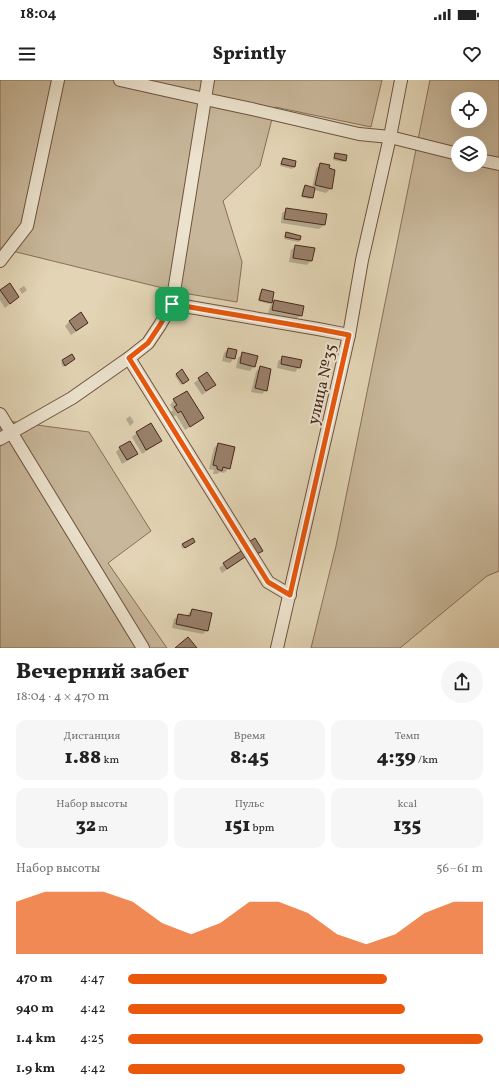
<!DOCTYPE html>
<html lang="ru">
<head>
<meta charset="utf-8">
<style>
  :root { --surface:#fff; --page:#f6f6f6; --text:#222; --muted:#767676; --accent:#ea580c }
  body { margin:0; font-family:Vollkorn,serif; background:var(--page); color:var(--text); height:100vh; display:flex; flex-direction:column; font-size:15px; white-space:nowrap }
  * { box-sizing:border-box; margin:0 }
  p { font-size:13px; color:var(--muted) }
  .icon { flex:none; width:22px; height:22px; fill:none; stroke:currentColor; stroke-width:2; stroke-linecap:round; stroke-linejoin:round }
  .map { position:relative; height:568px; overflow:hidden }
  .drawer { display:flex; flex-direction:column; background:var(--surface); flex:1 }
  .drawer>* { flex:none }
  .tools { position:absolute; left:451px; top:12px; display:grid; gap:8px }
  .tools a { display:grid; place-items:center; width:36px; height:36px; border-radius:50%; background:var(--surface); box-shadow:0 4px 16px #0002; font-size:20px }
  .pin { position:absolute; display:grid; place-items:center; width:34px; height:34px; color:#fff; margin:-17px; border-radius:8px; box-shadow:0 2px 6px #0006 }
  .round { display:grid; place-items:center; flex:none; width:42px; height:42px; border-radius:21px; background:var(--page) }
  .headline { display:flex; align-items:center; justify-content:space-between; height:68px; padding:0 16px }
  h1 { font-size:22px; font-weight:800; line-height:30px }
  .metrics { display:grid; grid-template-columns:repeat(3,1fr); gap:6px; height:68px; padding:4px 16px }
  .metrics div { display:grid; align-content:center; border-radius:10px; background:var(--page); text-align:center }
  .metrics b { font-size:20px; font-weight:800 }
  .metrics small { font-size:11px; font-weight:400 }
  .metrics p { font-size:11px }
  .chart { height:112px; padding:8px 16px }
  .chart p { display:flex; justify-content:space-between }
  .chart svg { width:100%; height:72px; margin-top:4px; fill:var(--accent); opacity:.7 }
  ul { padding:0 16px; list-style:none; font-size:13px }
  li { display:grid; grid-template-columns:64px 48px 1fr; align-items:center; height:30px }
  li i { height:10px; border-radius:5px; background:var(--accent) }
  .status { display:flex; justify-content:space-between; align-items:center; height:28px; padding:0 20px; background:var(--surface); direction:ltr }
  .status svg { height:11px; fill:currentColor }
  header { display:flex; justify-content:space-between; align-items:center; height:52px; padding:0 16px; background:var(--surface); font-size:18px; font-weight:800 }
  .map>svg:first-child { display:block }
  .green { fill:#c8b79a; stroke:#886f5a; fill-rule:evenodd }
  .shadow { fill:#0003 }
  .building { fill:#99816b; stroke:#49271b }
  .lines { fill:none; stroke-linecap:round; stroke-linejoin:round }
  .minor-casing { stroke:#6f5241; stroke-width:14 }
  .minor { stroke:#ece3ce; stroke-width:12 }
  .route-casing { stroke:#fff; stroke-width:8 }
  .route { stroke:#ea580c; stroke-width:5 }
  .labels { text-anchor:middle; stroke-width:4; stroke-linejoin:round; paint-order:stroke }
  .street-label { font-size:16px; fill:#49271b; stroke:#ece3ce }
</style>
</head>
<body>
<div class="status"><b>18:04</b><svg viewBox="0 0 49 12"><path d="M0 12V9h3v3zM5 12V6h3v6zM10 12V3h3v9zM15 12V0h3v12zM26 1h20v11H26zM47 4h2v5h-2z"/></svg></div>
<header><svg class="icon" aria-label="menu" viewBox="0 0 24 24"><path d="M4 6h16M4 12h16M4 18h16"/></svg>Sprintly<svg class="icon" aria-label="heart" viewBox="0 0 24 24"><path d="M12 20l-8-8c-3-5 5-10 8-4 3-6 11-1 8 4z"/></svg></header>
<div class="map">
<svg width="499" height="568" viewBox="0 0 499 568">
  <rect width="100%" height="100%" fill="#e2d4b4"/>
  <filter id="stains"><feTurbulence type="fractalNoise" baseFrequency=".005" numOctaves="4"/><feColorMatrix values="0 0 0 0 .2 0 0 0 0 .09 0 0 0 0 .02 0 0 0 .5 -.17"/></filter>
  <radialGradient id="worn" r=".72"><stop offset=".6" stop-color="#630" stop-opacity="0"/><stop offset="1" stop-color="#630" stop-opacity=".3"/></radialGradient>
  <g class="green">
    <polygon points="0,0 382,0 371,47 275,27 260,86 223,121 242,182 237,222 183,213 0,168"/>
    <path d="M430,0H499V491L487,496L400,568H311L336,466ZM458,19H480V41H458ZM458,63H480V85H458Z"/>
    <polygon points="0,340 89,352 151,451 108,483 167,568 0,568"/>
  </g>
  <g class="shadow">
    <polygon points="336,74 345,80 343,82 333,80 334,76"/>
    <polygon points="283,79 294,87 292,89 280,86 281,81"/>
    <polygon points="320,84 331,108 326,113 314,110 312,117 310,119 301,117 303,108 305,106 312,108 316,89"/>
    <polygon points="287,129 325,135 324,145 319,149 281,143 282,133"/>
    <polygon points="287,153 300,160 298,162 284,159 285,155"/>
    <polygon points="296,166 313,169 311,181 307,185 289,182 291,170"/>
    <polygon points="24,206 27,210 22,214 19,209"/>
    <polygon points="262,210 271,222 269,224 258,221 260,212"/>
    <polygon points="1,211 18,217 5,228 0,220 0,212"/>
    <polygon points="274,221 301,235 296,239 268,234 270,226"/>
    <polygon points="81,234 87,243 83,247 71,255 65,246 69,242"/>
    <polygon points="228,269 234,278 230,283 222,281 224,273"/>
    <polygon points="243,273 254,286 250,291 236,288 238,278"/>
    <polygon points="71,275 72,281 63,287 61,283"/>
    <polygon points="283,277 299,287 295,292 277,288 278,281"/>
    <polygon points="260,287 266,310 262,314 251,312 256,292"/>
    <polygon points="207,293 214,305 210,309 202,315 194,303"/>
    <polygon points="176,295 186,302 181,305 175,296"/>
    <polygon points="174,320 202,338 198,342 185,350 176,335 173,337 171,332 173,330 170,325"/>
    <polygon points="130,336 134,342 130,346 126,339"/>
    <polygon points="151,345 160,361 156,365 142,374 132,357 137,353"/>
    <polygon points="218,364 229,388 224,393 220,392 217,394 213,394 214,390 209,389 214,368"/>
    <polygon points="120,368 136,374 132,378 122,384 116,372"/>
    <polygon points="194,462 183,469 181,466 183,464"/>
    <polygon points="241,472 244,477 240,481 222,493 219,488 224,484"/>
    <polygon points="192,530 207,550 203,554 172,548 174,539 179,535 187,537 188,534"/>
  </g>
  <g class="building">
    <polygon points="335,73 347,75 346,81 334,78"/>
    <polygon points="283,78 296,81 295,87 281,84"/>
    <polygon points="320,83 330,85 329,88 335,90 332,109 315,105"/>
    <polygon points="305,105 315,108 313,118 302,116"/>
    <polygon points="286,128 327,134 325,145 284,139"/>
    <polygon points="286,152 301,156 300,160 285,157"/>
    <polygon points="295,165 315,168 312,181 293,178"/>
    <polygon points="10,203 19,217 10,224 0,210"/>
    <polygon points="262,209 274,212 272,223 259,220"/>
    <polygon points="274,220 304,226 302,236 272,230"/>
    <polygon points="81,232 88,243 76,251 69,241"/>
    <polygon points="228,268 237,270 235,279 226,277"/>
    <polygon points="242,272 258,276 255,287 240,283"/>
    <polygon points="72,274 75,279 65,286 62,280"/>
    <polygon points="282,276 302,280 300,288 281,284"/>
    <polygon points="260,286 271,289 267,311 255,308"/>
    <polygon points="182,289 189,300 183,304 176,294"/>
    <polygon points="207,292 216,305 206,311 198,298"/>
    <polygon points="187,311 204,338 190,347 181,331 178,333 174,327 177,325 173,319"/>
    <polygon points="151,343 162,361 146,370 136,352"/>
    <polygon points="130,361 138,374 127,380 119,367"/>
    <polygon points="218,363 235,367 230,389 223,387 222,391 217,389 217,386 213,385"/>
    <polygon points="193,458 195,462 185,468 182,464"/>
    <polygon points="255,458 263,471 257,474 250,461"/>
    <polygon points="241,471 245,477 227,489 223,483"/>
    <polygon points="192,529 212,533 208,551 176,544 178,534 190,536"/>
    <polygon points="188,557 197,568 175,568"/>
  </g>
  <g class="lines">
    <g class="minor-casing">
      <g id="minor">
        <polyline points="120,0 205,19 256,30 359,54 390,57 458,74"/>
        <polyline points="480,80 499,84"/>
        <polyline points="0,181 27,146 58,0"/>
        <polyline points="172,224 208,0"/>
        <polyline points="129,278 268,502 290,515"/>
        <polyline points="0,334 143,568"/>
        <polyline points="0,359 72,318 129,278 148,263 160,245 172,224 318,249 349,255"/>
        <polyline points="277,568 349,255 362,180 390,57 401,0"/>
      </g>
    </g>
    <use href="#minor" class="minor"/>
  </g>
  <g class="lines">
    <g class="route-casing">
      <polygon id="route" points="172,224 318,249 349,255 290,515 268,502 129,278 148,263 160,245"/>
    </g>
    <use href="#route" class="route"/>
  </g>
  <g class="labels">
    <g class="street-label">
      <text transform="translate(321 304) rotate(-77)" y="6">улица №35</text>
    </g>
  </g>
  <rect width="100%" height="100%" filter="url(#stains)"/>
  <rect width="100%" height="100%" fill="url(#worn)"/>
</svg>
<div class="tools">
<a><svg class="icon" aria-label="locate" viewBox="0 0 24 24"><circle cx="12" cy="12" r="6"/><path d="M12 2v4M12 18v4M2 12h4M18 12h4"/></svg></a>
<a><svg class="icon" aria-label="layers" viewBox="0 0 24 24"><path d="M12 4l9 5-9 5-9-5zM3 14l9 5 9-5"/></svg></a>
</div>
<div class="pin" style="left:172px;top:224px;background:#1e9e55"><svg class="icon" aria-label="arrive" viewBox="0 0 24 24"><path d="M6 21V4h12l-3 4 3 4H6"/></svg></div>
</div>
<section class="drawer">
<div class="headline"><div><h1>Вечерний забег</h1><p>18:04 · 4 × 470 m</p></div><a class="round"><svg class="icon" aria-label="share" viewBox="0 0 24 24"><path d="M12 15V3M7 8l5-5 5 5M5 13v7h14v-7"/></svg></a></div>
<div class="metrics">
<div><p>Дистанция</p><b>1.88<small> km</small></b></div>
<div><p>Время</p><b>8:45</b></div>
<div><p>Темп</p><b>4:39<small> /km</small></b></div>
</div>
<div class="metrics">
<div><p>Набор высоты</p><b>32<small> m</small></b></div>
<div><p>Пульс</p><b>151<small> bpm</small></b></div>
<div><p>kcal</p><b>135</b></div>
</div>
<div class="chart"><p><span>Набор высоты</span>56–61 m</p>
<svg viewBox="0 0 160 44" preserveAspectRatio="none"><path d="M0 44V12L10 6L20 6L30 6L40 12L50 25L60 32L70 25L80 12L90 12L100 19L110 32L120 38L130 32L140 19L150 12L160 12V44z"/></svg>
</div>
<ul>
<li><b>470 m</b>4:47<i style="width:73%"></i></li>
<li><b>940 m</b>4:42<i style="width:78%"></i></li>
<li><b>1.4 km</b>4:25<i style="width:100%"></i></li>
<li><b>1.9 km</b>4:42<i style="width:78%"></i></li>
</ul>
</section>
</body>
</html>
